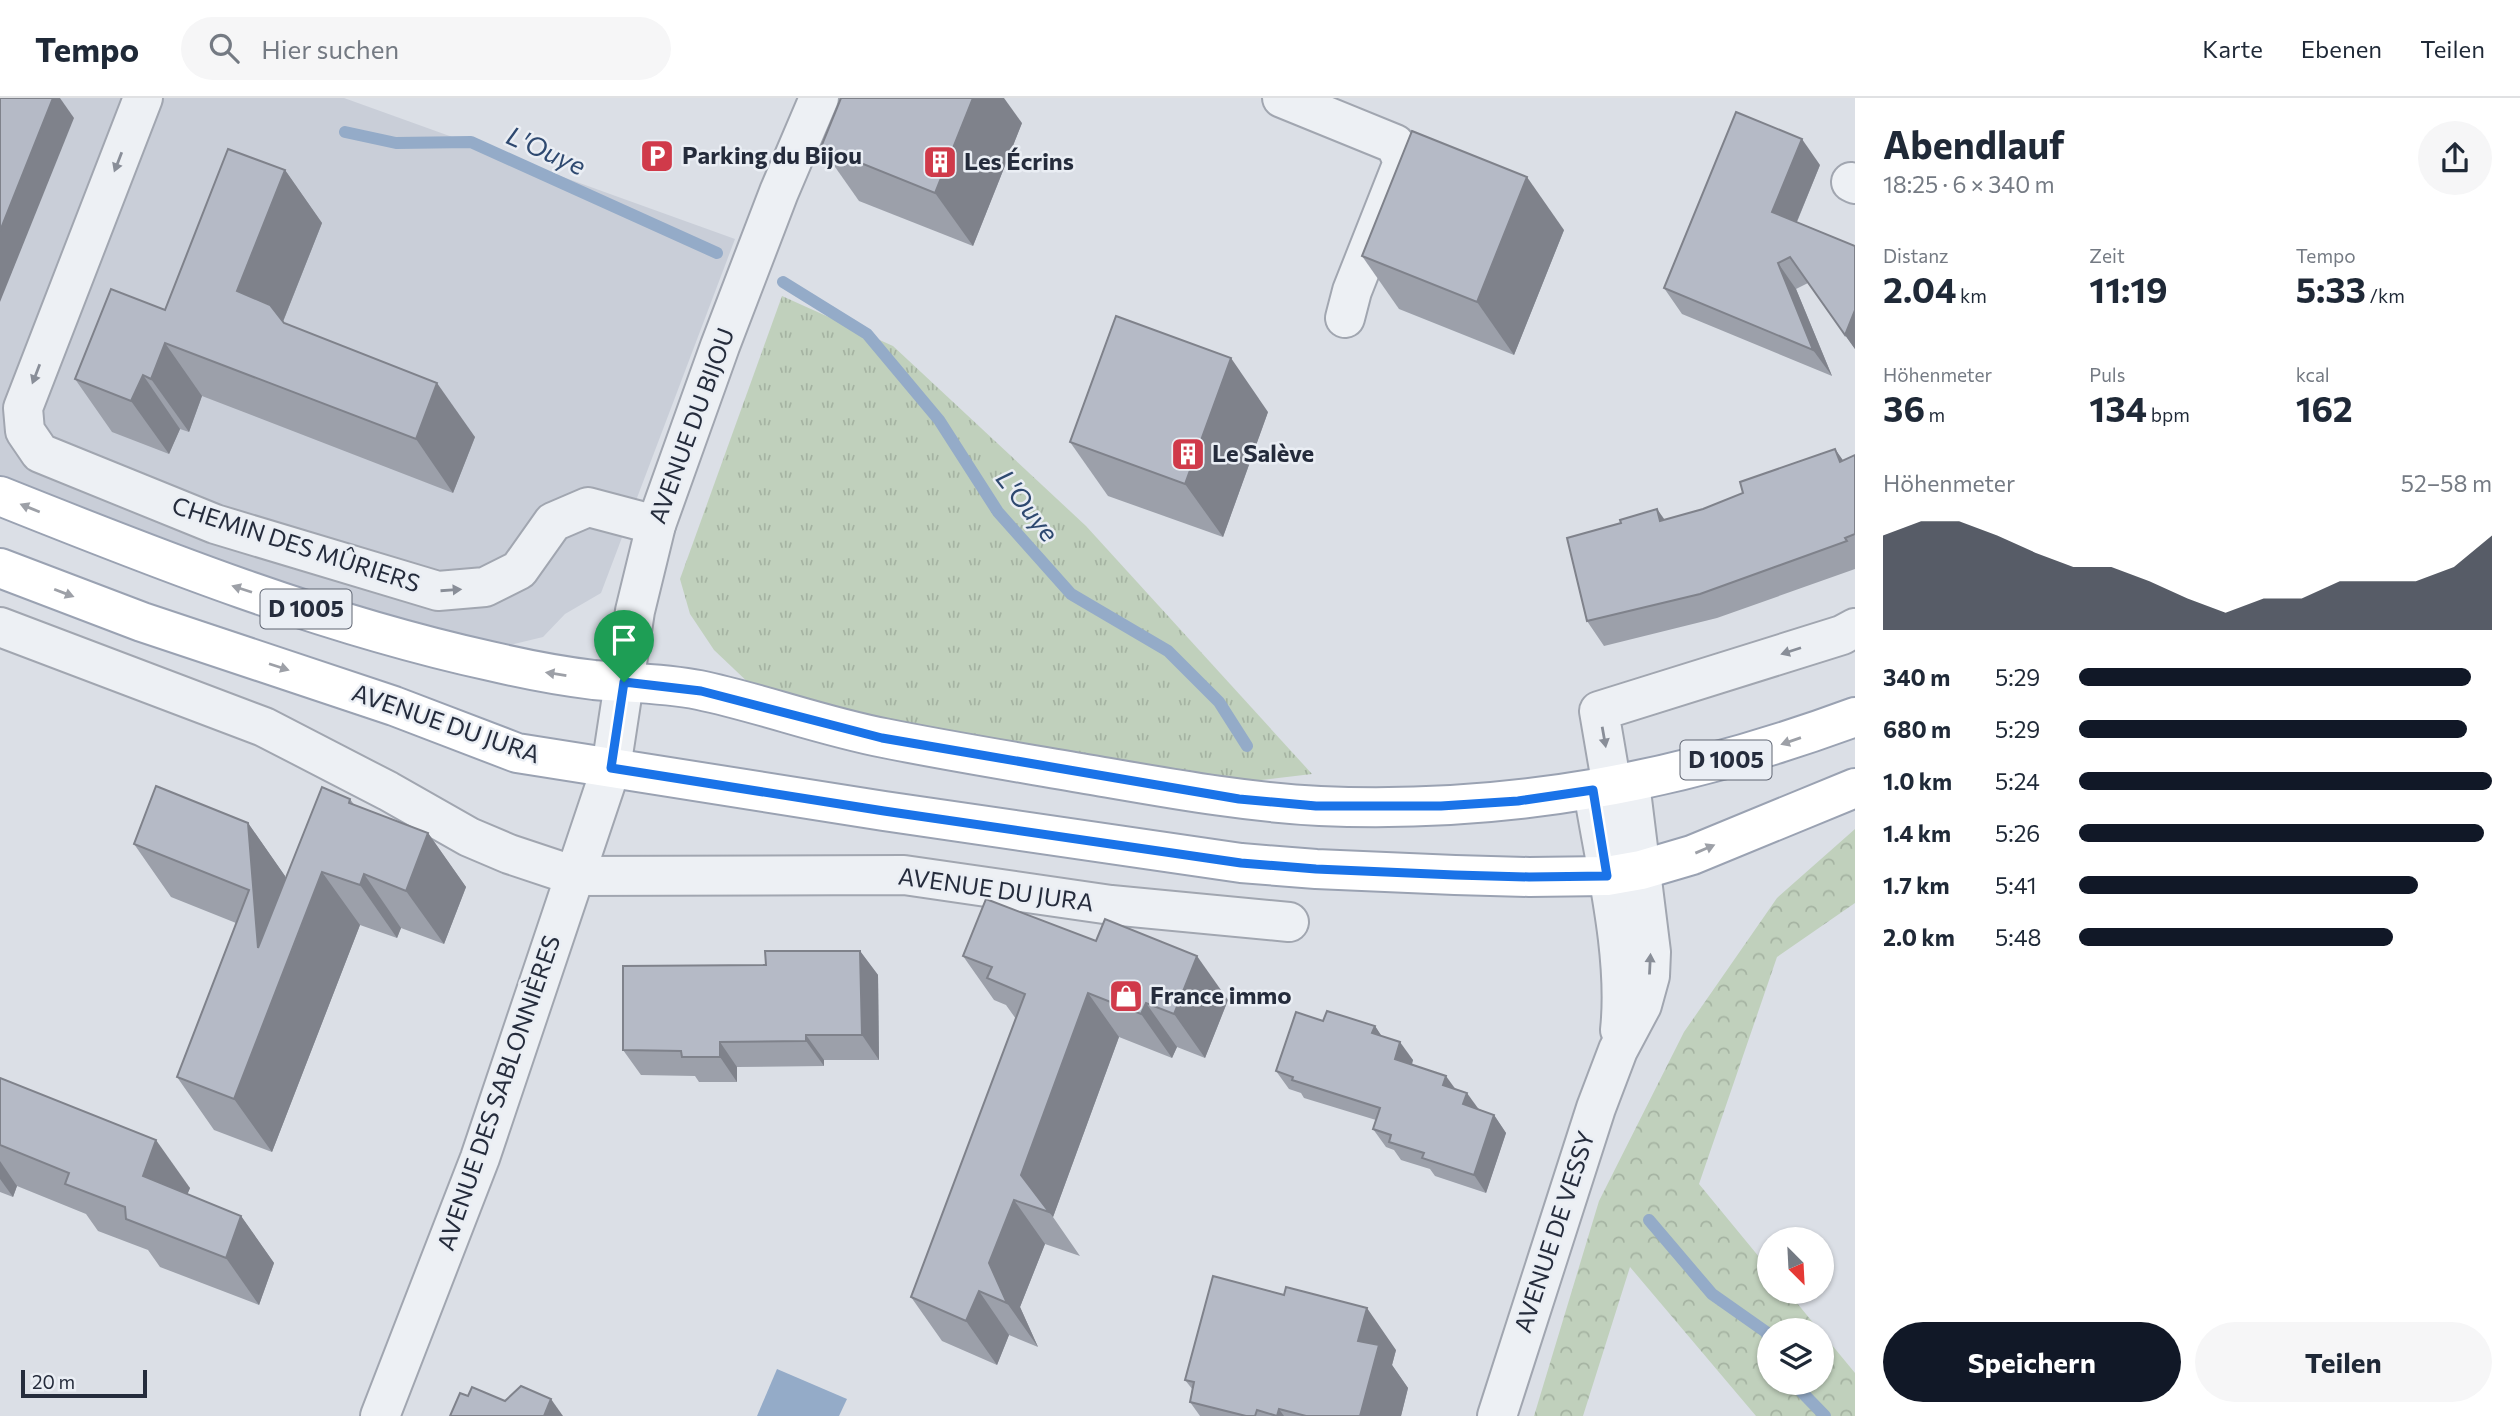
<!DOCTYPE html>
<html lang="de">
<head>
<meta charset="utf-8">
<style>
  :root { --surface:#fff; --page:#f6f6f7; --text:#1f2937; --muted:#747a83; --line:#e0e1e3; --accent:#111827 }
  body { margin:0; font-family:Commissioner,sans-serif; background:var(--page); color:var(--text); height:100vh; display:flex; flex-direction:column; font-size:26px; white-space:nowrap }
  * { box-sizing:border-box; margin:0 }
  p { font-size:23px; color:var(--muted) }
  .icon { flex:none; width:38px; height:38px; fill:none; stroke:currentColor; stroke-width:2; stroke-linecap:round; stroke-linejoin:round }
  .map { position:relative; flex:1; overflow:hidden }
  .side { display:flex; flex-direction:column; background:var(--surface); width:665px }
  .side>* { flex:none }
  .needle { width:46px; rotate:156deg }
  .buttons { position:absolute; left:1757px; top:1129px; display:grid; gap:14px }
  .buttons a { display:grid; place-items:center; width:77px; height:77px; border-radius:50%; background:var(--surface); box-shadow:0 2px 5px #0004; font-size:35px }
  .scale { position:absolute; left:21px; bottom:18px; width:126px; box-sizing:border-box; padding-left:7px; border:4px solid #252c3c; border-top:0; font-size:19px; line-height:24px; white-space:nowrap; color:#252c3c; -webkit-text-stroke:5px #eaeef4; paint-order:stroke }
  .pin { position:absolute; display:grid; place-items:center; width:60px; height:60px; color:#fff; margin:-72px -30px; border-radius:50% 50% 50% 0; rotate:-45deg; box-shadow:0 0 7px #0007 }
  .pin .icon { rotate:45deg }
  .round { display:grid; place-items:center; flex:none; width:74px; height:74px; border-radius:37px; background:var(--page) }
  .head { display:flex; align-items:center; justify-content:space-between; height:119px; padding:0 28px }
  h1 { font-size:38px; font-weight:700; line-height:52px }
  .stats { display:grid; grid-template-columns:repeat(3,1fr); gap:10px; height:119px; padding:7px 28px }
  .stats div { display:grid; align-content:center }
  .stats b { font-size:35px; font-weight:700 }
  .stats small { font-size:19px; font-weight:400 }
  .stats p { font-size:19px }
  .chart { height:196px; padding:14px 28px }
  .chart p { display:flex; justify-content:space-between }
  .chart svg { width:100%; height:126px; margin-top:7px; fill:var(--accent); opacity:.7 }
  .button { display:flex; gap:14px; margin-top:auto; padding:14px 28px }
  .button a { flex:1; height:80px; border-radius:42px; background:var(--accent); color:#fff; font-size:28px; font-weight:700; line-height:80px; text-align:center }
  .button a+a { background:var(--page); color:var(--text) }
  ul { padding:0 28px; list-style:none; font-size:23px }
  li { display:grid; grid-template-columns:112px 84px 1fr; align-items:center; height:52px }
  li i { height:18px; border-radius:9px; background:var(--accent) }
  header { display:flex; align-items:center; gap:42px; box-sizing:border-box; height:98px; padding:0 35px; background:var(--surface); border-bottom:2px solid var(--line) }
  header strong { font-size:33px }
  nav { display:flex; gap:38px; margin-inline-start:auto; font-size:24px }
  .search { width:490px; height:63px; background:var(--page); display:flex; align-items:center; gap:18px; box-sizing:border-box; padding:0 24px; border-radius:38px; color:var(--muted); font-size:26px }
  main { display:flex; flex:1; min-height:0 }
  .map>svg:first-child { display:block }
  .built { fill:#c9ced8 }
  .grass { fill:url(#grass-tufts) }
  .forest { fill:url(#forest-crowns) }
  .water { fill:#94abc8 }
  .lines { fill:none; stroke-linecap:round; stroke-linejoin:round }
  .stream { stroke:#94abc8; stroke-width:12 }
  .street-casing { stroke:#a1a6b0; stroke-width:42 }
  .primary-casing { stroke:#9aa2b2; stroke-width:42 }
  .street { stroke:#edf0f4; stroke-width:38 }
  .primary { stroke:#fff; stroke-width:38 }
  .wall { fill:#9ca0aa }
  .shaded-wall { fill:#7f828b }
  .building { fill:#b5bac6; stroke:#7f828b; stroke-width:2 }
  .oneway { fill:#898e98 }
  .oneway2 { fill:#9da0a7 }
  .route-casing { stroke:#fff; stroke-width:14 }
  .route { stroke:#1a73e8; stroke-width:9 }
  .labels { text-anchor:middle; stroke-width:5; stroke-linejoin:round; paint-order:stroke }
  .shield { fill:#eaeef4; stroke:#606673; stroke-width:2 }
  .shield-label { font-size:23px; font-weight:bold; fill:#252c3c }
  .poi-label { font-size:24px; font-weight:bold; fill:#252c3c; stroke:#eaeef4; text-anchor:start }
  .street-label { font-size:24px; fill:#252c3c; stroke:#eaeef4 }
  .water-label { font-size:26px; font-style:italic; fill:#2e4970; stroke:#eaeef4 }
</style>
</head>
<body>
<header>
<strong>Tempo</strong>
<div class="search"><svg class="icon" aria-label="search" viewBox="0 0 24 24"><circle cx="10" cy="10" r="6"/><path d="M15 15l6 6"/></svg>Hier suchen</div>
<nav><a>Karte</a><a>Ebenen</a><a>Teilen</a></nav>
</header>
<main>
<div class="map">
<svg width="1855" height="1318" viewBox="0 0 1855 1318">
  <defs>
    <pattern id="grass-tufts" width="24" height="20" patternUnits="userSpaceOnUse" patternTransform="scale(1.75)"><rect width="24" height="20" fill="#c0d0bc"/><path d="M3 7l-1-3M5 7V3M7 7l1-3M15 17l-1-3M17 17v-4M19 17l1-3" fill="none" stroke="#a5b3a2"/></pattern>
    <pattern id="forest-crowns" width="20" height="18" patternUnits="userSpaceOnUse" patternTransform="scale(1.75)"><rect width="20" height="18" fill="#c0d0bc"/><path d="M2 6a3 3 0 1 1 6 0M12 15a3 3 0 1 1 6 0" fill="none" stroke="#a5b3a2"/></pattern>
  </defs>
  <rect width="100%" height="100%" fill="#dbdfe6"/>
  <polygon class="built" points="0,0 344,0 735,141 601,495 565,516 543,539 498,550 305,501 0,388"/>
  <polygon class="grass" points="782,198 893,248 1086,428 1312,676 1236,685 906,631 753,589 714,552 690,516 680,481"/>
  <polygon class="forest" points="1855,731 1855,805 1777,859 1699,1086 1769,1171 1769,1194 1788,1194 1819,1232 1769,1232 1769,1284 1822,1284 1822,1235 1855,1275 1855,1318 1756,1318 1630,1169 1583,1318 1534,1318 1599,1103 1684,934 1777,800"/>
  <polygon class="water" points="777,1271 847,1301 839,1318 757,1318"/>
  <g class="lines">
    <g class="stream">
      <polyline points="345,34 396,45 471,44 717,155"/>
      <polyline points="783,184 867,236 939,322 998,414 1071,496 1168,553 1219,604 1247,648"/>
      <polyline points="1649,1122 1712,1196 1766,1234 1769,1242"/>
      <polyline points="1792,1284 1825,1318"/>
    </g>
    <g class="street-casing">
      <g id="street">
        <polyline points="143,0 23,310 25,333 40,355 215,426 438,493 485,489 519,472 553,424 588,409 656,427"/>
        <polyline points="1282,0 1395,46 1403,64 1352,193 1345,220"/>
        <polyline points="1851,84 1855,86"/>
        <polyline points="0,529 264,629 388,693 469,739 509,756 575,778 904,777 1111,807 1289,824"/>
        <polyline points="1612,689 1599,613 1842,537 1855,530"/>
        <path d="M1593,692C1605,767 1628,857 1620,932"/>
        <polyline points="380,1318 480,1060 611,670 635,513 656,427 720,248 779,94 819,0"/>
        <polyline points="1497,1318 1596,1010 1618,952 1642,907 1650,878 1651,854 1630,685"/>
      </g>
    </g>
    <g class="primary-casing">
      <g id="primary">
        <path d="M0,398C160,462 322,526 490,563C524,571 559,578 594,582C629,585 664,585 699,592C761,605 822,628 884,640C953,654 1023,665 1092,677C1168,690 1243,704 1320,708C1508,716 1679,684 1855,619"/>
        <polyline points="0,470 142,524 394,608 517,655 884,713 1241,765 1316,771 1455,777 1529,779 1607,778 1641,772 1692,757 1855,690"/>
      </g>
    </g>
    <use href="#street" class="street"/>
    <use href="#primary" class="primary"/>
  </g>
  <g class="wall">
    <polygon points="1022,25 973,148 859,103 821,49"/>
    <polygon points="1820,67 1797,124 1855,148 1855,251 1808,185 1796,191 1832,278 1682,216 1664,190"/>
    <polygon points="285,72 322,125 283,224 475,339 453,395 202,298 189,334 180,331 169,356 112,334 75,281 165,212"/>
    <polygon points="1564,132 1514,257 1399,211 1362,158"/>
    <polygon points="1268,314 1223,439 1108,398 1070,344"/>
    <polygon points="1835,351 1843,363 1855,357 1855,471 1717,520 1604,548 1587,523 1621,425 1657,411 1665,422 1703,411 1743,395"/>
    <polygon points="350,701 355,708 428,735 466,789 444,846 401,830 397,840 360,827 272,1054 214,1032 177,979 236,825 171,799 134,746 248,725 285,778 285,782"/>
    <polygon points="860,853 878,877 879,962 824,962 824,968 737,969 737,984 699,984 695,978 641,977 623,952 766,867"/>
    <polygon points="963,858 1228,902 1205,960 1177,949 1172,960 1119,939 1053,1119 1080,1158 1045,1146 1020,1209 1038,1249 1009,1237 997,1267 942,1243 911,1199 1016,921 1006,907 994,902"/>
    <polygon points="1323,923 1375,928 1381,938 1413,962 1412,967 1455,991 1479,1011 1494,1017 1506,1035 1486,1095 1435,1078 1430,1071 1401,1062 1394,1052 1386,1049 1373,1031 1376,1022 1304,1000 1301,995 1289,991 1276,973"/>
    <polygon points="0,980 190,1090 187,1096 241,1118 274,1165 259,1207 160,1169 148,1152 98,1133 86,1116 17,1088 13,1099 0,1094"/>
    <polygon points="1396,1252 1392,1267 1408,1290 1401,1318 1200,1318 1190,1304 1193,1292 1185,1282"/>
  </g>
  <g class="shaded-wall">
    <polygon points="53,0 60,0 74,20 0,204 0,133"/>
    <polygon points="973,0 1004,0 1022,25 973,148 935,95"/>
    <polygon points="1802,41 1820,67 1790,140 1772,114"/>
    <polygon points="285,72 322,125 274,246 237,193"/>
    <polygon points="1527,79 1564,132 1514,257 1477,204"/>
    <polygon points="1778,165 1796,191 1832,278 1813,252"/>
    <polygon points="1855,212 1855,251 1845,237"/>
    <polygon points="165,245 202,298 189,334 151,281"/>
    <polygon points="1231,260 1268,314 1223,439 1185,386"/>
    <polygon points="143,277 180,331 169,356 131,303"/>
    <polygon points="437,285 475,339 453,395 416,341"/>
    <polygon points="1835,351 1852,375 1840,364"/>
    <polygon points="1657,411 1674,436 1660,423"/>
    <polygon points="248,725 285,778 292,853 322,774 360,827 272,1054 234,1001 258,850"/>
    <polygon points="428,735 466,789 444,846 406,793"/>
    <polygon points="364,776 401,830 397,840 360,787"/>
    <polygon points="860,853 878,877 879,962 862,937"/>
    <polygon points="1197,858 1228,902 1205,960 1174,916"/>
    <polygon points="1088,895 1119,939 1053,1119 1021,1077"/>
    <polygon points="1146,905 1177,949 1172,960 1141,916"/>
    <polygon points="1375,928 1387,946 1372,935"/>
    <polygon points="806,937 824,962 824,968 806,943"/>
    <polygon points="720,944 737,969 737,984 720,959"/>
    <polygon points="1400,944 1413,962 1407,979 1395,961"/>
    <polygon points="1446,978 1459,996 1443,987"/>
    <polygon points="1467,995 1480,1013 1463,1006"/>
    <polygon points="1494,1017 1506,1035 1486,1095 1474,1077"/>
    <polygon points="156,1042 190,1090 176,1125 143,1078"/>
    <polygon points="0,1063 17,1088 13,1099 0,1081"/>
    <polygon points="1014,1102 1045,1146 1020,1209 1038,1249 1007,1205 989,1165"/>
    <polygon points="241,1118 274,1165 259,1207 226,1160"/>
    <polygon points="979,1193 1009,1237 997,1267 966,1223"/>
    <polygon points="1367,1210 1396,1252 1392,1267 1408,1290 1401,1318 1360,1318 1358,1243"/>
    <polygon points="551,1301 563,1318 544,1318"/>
    <polygon points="1279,1311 1284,1318 1277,1318"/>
  </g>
  <g class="building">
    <polygon points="0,0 53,0 0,133"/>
    <polygon points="841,0 973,0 935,95 821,49"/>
    <polygon points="1736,14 1802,41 1772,114 1855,148 1855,212 1845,237 1790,159 1778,165 1813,252 1664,190"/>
    <polygon points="1412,33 1527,79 1477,204 1362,158"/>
    <polygon points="228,51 285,72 237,193 270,207 284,225 437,285 416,341 165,245 151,281 143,277 131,303 75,281 111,191 165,212"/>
    <polygon points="1116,218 1231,260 1185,386 1070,344"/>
    <polygon points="1835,351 1840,364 1855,357 1855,436 1845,440 1847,443 1700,496 1587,523 1567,440 1621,425 1620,422 1657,411 1660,423 1703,411 1743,395 1740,384"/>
    <polygon points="156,688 248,725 258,850 322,689 350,701 349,705 428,735 406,793 364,776 360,787 322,774 234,1001 177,979 249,792 134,746"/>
    <polygon points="986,801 1096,843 1105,821 1197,858 1174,916 1146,905 1141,916 1088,895 1021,1077 1049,1114 1014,1102 989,1165 1007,1205 979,1193 966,1223 911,1199 1025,896 987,880 992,869 963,858"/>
    <polygon points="765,853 860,853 862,937 806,937 806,943 720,944 720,959 682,959 681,953 623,952 623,868 766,867"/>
    <polygon points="1327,913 1375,928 1372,935 1400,944 1395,961 1446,978 1443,987 1467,995 1463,1006 1494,1017 1474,1077 1422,1060 1424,1055 1389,1044 1391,1037 1373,1031 1380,1010 1292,982 1293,979 1276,973 1296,914 1323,923"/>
    <polygon points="0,980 156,1042 143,1078 241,1118 226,1160 126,1121 125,1109 65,1086 69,1075 0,1047"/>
    <polygon points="1213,1178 1284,1197 1286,1189 1367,1210 1358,1243 1379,1247 1360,1318 1306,1318 1279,1311 1277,1318 1257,1312 1255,1318 1246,1318 1190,1304 1194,1284 1185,1282"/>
    <polygon points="521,1288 551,1301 544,1318 450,1318 460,1295 468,1298 472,1289 505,1303"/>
  </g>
  <defs><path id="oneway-solid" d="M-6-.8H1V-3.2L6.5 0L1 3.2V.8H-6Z" transform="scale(1.75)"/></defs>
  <g class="oneway">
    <use href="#oneway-solid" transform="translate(118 64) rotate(111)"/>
    <use href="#oneway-solid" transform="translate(36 276) rotate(111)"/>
    <use href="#oneway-solid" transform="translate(451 492) rotate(-4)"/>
    <use href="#oneway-solid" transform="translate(1791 553) rotate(162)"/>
    <use href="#oneway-solid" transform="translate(1604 639) rotate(80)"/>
    <use href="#oneway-solid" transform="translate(1650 866) rotate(-87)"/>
  </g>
  <g class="oneway2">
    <use href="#oneway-solid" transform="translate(30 410) rotate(-158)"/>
    <use href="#oneway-solid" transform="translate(242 491) rotate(-162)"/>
    <use href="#oneway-solid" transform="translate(64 495) rotate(21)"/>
    <use href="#oneway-solid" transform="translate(279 569) rotate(18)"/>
    <use href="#oneway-solid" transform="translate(556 576) rotate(-171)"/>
    <use href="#oneway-solid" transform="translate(1791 643) rotate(161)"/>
    <use href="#oneway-solid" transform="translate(1705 751) rotate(-23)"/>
  </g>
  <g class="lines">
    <g class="route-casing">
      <polygon id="route" points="624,584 701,593 882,640 1239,701 1316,708 1441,708 1518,703 1593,692 1607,778 1529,779 1455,777 1316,771 1241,765 884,713 611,670"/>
    </g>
    <use href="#route" class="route"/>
  </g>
  <defs>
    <g id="parking-square" transform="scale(1.75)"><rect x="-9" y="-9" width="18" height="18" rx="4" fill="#d03a4a" stroke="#eaeef4"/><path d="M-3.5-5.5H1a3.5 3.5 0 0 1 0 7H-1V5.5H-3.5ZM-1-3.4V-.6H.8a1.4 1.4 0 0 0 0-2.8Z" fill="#fff"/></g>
    <g id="building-square" transform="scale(1.75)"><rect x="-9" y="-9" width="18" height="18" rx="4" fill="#d03a4a" stroke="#eaeef4"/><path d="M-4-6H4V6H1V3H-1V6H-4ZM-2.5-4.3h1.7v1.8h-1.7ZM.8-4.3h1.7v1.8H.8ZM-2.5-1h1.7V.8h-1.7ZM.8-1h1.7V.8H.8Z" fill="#fff"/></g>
    <g id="shop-square" transform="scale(1.75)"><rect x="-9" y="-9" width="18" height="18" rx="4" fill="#d03a4a" stroke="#eaeef4"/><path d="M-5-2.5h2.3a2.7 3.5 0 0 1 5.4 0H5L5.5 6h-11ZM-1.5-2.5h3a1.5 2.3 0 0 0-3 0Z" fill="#fff"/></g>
  </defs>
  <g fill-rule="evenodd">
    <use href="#parking-square" x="657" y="58"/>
    <use href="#building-square" x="940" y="64"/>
    <use href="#building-square" x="1188" y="356"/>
    <use href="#shop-square" x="1126" y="898"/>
  </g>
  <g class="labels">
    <g class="shield">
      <rect x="260.5" y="491.5" width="91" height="39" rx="5"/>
      <rect x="1680.5" y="642.5" width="91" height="39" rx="5"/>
    </g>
    <g class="shield-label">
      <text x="306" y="519">D 1005</text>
      <text x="1726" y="670">D 1005</text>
    </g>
    <g class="poi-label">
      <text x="682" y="66">Parking du Bijou</text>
      <text x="964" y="72">Les Écrins</text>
      <text x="1212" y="364">Le Salève</text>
      <text x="1150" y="906">France immo</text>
    </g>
    <g class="street-label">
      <text transform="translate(692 328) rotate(-70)" y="8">AVENUE DU BIJOU</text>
      <text transform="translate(296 447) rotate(18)" y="8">CHEMIN DES MÛRIERS</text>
      <text transform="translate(446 626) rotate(19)" y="8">AVENUE DU JURA</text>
      <text transform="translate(996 792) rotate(8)" y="8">AVENUE DU JURA</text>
      <text transform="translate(499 995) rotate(-71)" y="8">AVENUE DES SABLONNIÈRES</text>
      <text transform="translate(1555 1134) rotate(-72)" y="8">AVENUE DE VESSY</text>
    </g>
    <g class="water-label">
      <text transform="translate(546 53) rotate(24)" y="9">L'Ouye</text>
      <text transform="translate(1027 408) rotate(52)" y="9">L'Ouye</text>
    </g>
  </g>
</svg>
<div class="buttons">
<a><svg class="needle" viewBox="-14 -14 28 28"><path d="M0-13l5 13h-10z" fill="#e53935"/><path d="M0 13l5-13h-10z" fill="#747a83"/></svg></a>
<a><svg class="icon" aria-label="layers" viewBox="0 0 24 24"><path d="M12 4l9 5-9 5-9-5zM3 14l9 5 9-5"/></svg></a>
</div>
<div class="scale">20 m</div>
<div class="pin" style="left:624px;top:584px;background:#1e9e55"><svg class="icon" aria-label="arrive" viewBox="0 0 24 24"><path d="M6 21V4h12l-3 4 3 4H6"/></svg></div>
</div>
<section class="side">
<div class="head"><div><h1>Abendlauf</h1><p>18:25 · 6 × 340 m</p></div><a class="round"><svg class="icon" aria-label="share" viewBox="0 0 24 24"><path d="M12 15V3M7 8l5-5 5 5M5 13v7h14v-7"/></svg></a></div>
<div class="stats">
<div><p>Distanz</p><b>2.04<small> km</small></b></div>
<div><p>Zeit</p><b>11:19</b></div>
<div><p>Tempo</p><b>5:33<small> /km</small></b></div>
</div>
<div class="stats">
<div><p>Höhenmeter</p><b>36<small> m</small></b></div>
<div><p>Puls</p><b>134<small> bpm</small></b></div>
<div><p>kcal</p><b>162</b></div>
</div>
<div class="chart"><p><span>Höhenmeter</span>52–58 m</p>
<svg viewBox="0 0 160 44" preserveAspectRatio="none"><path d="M0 44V11L10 6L20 6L30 11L40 17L50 22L60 22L70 27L80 33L90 38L100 33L110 33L120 27L130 27L140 27L150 22L160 11V44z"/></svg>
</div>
<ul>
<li><b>340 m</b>5:29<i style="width:95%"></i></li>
<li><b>680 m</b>5:29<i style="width:94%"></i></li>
<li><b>1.0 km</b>5:24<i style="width:100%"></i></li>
<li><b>1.4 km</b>5:26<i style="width:98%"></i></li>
<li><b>1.7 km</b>5:41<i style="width:82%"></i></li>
<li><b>2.0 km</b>5:48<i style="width:76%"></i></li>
</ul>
<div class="button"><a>Speichern</a><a>Teilen</a></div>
</section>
</main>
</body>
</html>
